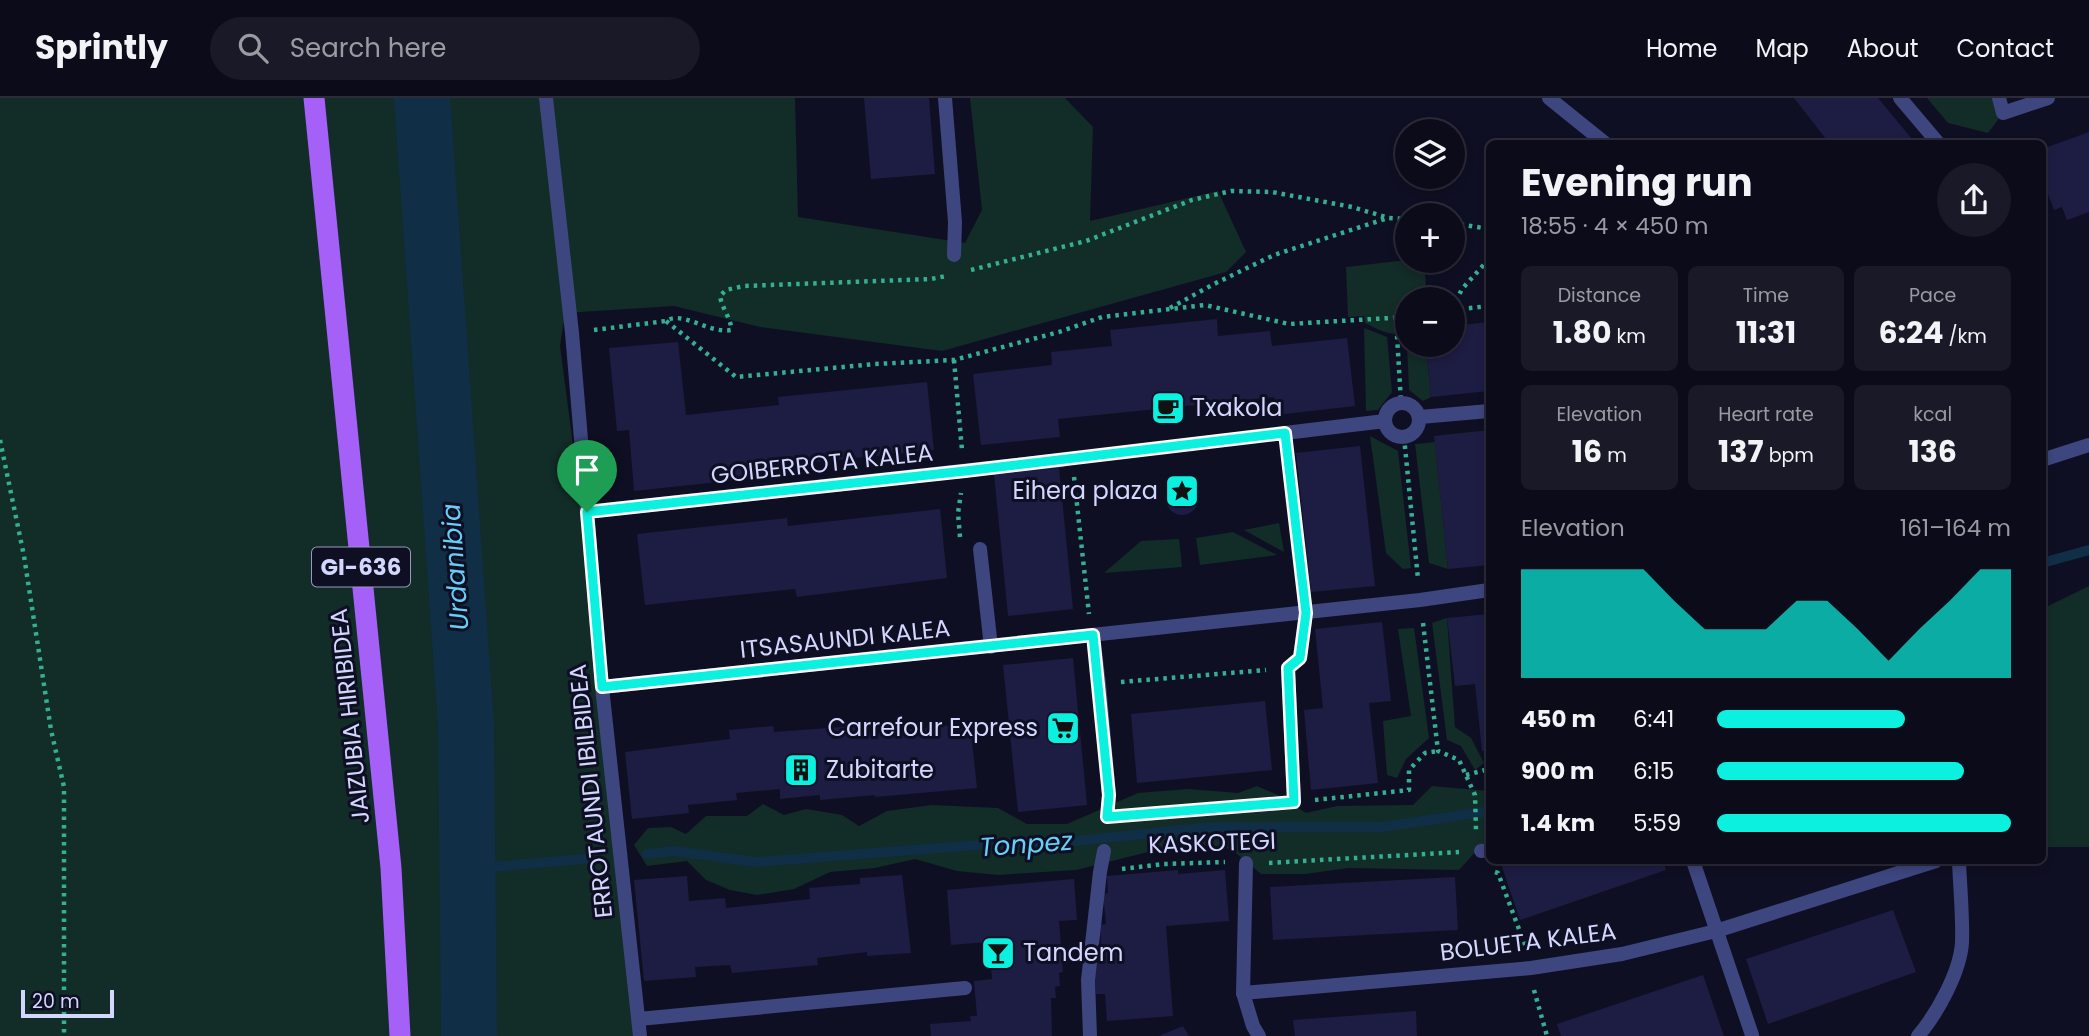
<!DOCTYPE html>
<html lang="en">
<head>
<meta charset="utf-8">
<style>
  :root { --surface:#0b0b1a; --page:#191927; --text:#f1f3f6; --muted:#9a9ba2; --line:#2b2b39; --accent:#0cf0df }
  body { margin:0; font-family:Poppins,sans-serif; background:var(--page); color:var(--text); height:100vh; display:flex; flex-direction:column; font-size:26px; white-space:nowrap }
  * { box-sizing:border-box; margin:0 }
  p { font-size:23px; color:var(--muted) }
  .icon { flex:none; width:38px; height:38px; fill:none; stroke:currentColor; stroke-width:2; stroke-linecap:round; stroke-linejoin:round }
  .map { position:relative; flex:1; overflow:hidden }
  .details { position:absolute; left:1486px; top:42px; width:560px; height:724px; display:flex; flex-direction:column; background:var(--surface); border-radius:10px; box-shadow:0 4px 10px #0003,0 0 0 2px var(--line) }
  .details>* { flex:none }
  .tools { position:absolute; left:1395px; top:21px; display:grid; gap:14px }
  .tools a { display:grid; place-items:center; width:70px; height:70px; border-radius:50%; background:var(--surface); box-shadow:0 4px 10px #0003,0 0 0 2px var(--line); font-size:35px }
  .scale { position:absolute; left:21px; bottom:18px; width:93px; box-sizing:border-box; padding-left:7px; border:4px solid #d3d6fd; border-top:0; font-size:19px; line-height:24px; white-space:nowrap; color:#d3d6fd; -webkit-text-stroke:5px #0f0f23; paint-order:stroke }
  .pin { position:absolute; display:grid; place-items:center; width:60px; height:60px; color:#fff; margin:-72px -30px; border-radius:50% 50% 50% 0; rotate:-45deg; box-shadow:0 0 7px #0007 }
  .pin .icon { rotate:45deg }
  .round { display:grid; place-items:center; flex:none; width:74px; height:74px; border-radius:37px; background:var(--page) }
  .headline { display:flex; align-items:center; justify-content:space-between; height:119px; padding:0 35px }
  h1 { font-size:38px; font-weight:700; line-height:52px }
  .metrics { display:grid; grid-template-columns:repeat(3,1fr); gap:10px; height:119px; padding:7px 35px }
  .metrics div { display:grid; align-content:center; border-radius:10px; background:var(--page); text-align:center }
  .metrics b { font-size:30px; font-weight:700 }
  .metrics small { font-size:19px; font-weight:400 }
  .metrics p { font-size:19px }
  .chart { height:196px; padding:14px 35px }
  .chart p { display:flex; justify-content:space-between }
  .chart svg { width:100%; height:126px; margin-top:7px; fill:var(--accent); opacity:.7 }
  ul { padding:0 35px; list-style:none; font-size:23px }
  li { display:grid; grid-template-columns:112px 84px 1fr; align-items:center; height:52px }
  li i { height:18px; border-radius:9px; background:var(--accent) }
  header { display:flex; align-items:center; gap:42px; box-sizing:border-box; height:98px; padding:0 35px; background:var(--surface); border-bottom:2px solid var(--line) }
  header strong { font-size:33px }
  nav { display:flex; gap:38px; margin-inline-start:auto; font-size:24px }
  .search { width:490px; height:63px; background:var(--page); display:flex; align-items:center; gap:18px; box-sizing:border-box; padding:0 24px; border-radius:38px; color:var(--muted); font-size:26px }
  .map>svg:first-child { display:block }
  .green { fill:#122c27 }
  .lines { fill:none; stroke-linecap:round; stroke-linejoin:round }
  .stream { stroke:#102e46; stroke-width:10 }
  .river { stroke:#102e46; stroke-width:56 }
  .building { fill:#1d1c43 }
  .path { stroke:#35af92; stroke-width:4.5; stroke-dasharray:3.5 5; stroke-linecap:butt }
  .lane { stroke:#3d467f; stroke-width:14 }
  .street { stroke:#3d467f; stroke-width:14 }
  .primary { stroke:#a460f7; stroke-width:21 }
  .route-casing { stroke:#fff; stroke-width:14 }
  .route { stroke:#0cf0df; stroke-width:9 }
  .labels { text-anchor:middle; stroke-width:6; stroke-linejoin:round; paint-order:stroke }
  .shield { fill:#0f0f23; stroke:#989abc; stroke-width:2 }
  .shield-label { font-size:23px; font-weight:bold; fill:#d3d6fd }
  .poi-label { font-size:24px; fill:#d3d6fd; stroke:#0f0f23; text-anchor:start }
  .street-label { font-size:24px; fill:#d3d6fd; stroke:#0f0f23 }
  .water-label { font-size:26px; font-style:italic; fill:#66cef7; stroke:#0f0f23 }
</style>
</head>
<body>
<header>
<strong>Sprintly</strong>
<div class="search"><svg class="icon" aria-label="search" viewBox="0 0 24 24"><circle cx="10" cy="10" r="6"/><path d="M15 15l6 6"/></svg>Search here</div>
<nav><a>Home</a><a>Map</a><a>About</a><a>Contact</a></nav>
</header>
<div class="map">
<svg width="2089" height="938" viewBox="0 0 2089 938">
  <rect width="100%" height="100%" fill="#0f0f23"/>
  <g class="green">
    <polygon points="0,0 795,0 798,119 965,145 982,112 970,0 1065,0 1093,29 1090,123 1218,93 1246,154 1226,174 942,253 760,229 674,208 565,215 560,248 597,529 640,938 0,938"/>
    <polygon points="1927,0 1999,0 2003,15 1988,35 1948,25"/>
    <path d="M1407,162L1424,163L1427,201H1407V234C1393,240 1377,231 1365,225L1364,218L1348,219L1346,169Z"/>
    <polygon points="1364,230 1387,239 1392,294 1378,312 1366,313"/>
    <polygon points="1407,247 1426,247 1431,299 1423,303 1409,292"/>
    <polygon points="1370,338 1398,353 1411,470 1403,471 1386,455"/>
    <polygon points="1435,344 1448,471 1429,465 1415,346"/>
    <polygon points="1279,425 1284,454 1244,432"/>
    <polygon points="1233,434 1277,457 1200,467 1196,440"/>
    <polygon points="1179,441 1182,469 1104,475 1141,443"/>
    <polygon points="2089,488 2089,749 2042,749 2042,511"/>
    <polygon points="1447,520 1455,629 1471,640 1484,665 1475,672 1461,648 1447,642 1432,525"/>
    <polygon points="1414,530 1429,640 1406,661 1397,680 1387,677 1383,623 1411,618 1398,531"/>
    <polygon points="1257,688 1278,697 1306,715 1337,708 1413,707 1432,688 1489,693 1489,739 1459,772 1348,770 1305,776 1261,776 1231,751 1196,746 1152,753 1076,772 998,777 957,773 915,761 875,770 830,774 794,791 757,797 730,792 706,782 687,763 647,768 634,747 648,730 671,729 686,736 706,718 747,718 763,706 784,717 806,711 842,717 859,728 887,713 932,707 998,710 1027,726 1067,726 1138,695 1188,691 1238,695"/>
  </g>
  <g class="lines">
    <g class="stream">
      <polyline points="2042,465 2089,452"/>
      <polyline points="647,756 675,753 756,764 1031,743 1065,744 1210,729 1383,729 1489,713"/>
      <polyline points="468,771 595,760"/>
    </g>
    <polyline class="river" points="422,0 466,627 469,938"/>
  </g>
  <g class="building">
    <polygon points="864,0 929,0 935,76 871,81"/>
    <polygon points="1794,0 1878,0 1916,46 1830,46"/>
    <polygon points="2089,34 2089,114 2067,122 2062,109 2054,112 2042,80 2042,51"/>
    <polygon points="1217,221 1218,238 1270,233 1272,248 1347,240 1355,308 1276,317 1274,299 1058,321 1060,339 981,347 973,276 1052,267 1051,254 1112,248 1110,232"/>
    <polygon points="1489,224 1489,293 1431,299 1426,247 1452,247 1452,228"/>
    <polygon points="678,244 686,317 779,307 778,299 927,284 934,352 785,367 786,377 634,393 629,332 617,333 609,250"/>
    <polygon points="1489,332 1489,467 1448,471 1434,338"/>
    <polygon points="1360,348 1375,488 1311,494 1296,355"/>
    <polygon points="1059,370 1073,511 1008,518 994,376"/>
    <circle cx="1182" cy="401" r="16"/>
    <polygon points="940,411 947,480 797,499 795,491 645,507 637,436 787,420 788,428"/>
    <polygon points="1489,516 1489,653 1482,653 1475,586 1455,588 1447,520"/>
    <polygon points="1382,524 1391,603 1369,605 1378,685 1311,692 1304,612 1323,610 1315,531"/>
    <polygon points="1073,560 1087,707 1018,714 1003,567"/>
    <polygon points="1265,603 1272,672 1137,685 1131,616"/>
    <polygon points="970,625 977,690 875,699 875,697 820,702 820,697 780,701 780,691 736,695 737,702 688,707 689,715 632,721 625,654 730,641 729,632 773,628 774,634 868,627 868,636"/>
    <polygon points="1500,763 1663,763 1666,772 1520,822"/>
    <polygon points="1178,772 1178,776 1225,772 1229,823 1166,828 1173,918 1107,923 1105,896 1096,896 1094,865 1098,865 1097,846 1101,846 1100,827 1106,826 1103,796 1108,795 1107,778"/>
    <polygon points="902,777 911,855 867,858 867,854 817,860 818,867 732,875 730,867 695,869 696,879 644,883 634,782 687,778 689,803 725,800 726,810 810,801 809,790 860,786 860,780"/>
    <polygon points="1455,779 1458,832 1273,842 1270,789"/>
    <polygon points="1074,781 1077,822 1059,823 1063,874 1059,875 1060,888 1055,889 1056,900 1051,900 1052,938 931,938 930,926 971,923 970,918 977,918 974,883 992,881 990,854 988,855 987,844 951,847 947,792"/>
    <polygon points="1893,812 1916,874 1768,926 1746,861"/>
    <polygon points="1703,877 1724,938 1561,938 1557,926"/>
    <polygon points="1416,913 1417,938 1295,938 1293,922"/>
    <polygon points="1183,928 1189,938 1159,938"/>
  </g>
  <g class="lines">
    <g class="path">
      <polyline points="1452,125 1489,131"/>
      <polyline points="971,172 1086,143 1192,102 1231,93 1272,94 1352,109 1389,120 1407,121"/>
      <polyline points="1170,210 1214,186 1274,157 1388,120"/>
      <polyline points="1452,211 1462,191 1489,161"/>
      <polyline points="1452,212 1489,208"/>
      <polyline points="1396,221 1401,304"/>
      <polyline points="666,223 736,279 875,266 954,262 1059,234 1102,219 1205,207 1289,226 1407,219"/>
      <path d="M594,232L666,223C683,212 708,236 731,232C732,222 722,211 720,198L726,192L744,188L931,181L946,178"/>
      <polyline points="954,262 962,352"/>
      <polyline points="1404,339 1418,481"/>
      <polyline points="0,342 24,458 51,632 64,689 64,938"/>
      <polyline points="1287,356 1303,494"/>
      <polyline points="1084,359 1266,337"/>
      <polyline points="1074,379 1089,516"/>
      <polyline points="960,439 958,415 961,395"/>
      <polyline points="1423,525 1438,653 1459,662 1475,697 1476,732"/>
      <polyline points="1121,584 1266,572"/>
      <polyline points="1466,677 1489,671"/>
      <polyline points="1315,702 1409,692 1409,672 1425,655 1438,653"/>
      <polyline points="1130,717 1271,706"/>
      <polyline points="1269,765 1459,754"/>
      <polyline points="1122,771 1164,766 1225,764"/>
      <polyline points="1495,774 1498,775 1526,850"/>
      <polyline points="1534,892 1547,938"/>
    </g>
    <g class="lane">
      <polyline points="945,0 955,124 954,157"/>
      <polyline points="1900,0 1939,46"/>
      <polyline points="980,451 991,549"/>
      <polyline points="1693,763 1752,937"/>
    </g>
    <g class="street">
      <polyline points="546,0 572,235 602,589 640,938"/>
      <polyline points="1549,0 1606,46"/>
      <polyline points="1999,0 2003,15 2048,0"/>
      <circle cx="1402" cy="322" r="17"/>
      <polyline points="1420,319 1489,313"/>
      <polyline points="1285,335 1385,323"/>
      <polyline points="2042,362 2089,347"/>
      <polyline points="587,414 1062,362"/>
      <polyline points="1093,537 1099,586 1109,697 1107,719"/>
      <polyline points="602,589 1420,502 1489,492"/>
      <polyline points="1294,704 1288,570 1300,560 1306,515"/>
      <polyline points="1481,753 1489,752"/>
      <polyline points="1246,765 1243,895 1531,870 1622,856 1716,833 1936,763"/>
      <polyline points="1243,895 1253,928 1259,938"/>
      <polyline points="639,921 965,890"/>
      <polyline points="1090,938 1088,882 1100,774 1104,753"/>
      <path d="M1918,938C1937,916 1960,874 1962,845C1963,818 1960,790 1959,763"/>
    </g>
    <polyline class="primary" points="314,0 391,770 400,938"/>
  </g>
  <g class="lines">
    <g class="route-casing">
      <polygon id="route" points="1285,335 1306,515 1300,560 1288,570 1294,704 1107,719 1109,697 1093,537 602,589 587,414 965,373"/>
    </g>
    <use href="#route" class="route"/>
  </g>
  <defs>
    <g id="cafe-square" transform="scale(1.75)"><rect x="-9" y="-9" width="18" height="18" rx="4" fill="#0cf0df" stroke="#0f0f23"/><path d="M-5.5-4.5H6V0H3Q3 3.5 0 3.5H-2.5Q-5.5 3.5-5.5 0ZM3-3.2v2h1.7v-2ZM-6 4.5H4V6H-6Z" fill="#111"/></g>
    <g id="sight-square" transform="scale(1.75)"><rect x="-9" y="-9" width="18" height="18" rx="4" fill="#0cf0df" stroke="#0f0f23"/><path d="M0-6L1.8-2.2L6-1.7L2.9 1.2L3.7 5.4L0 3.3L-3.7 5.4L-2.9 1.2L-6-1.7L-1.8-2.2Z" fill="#111"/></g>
    <g id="supermarket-square" transform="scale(1.75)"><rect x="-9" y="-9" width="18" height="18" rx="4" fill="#0cf0df" stroke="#0f0f23"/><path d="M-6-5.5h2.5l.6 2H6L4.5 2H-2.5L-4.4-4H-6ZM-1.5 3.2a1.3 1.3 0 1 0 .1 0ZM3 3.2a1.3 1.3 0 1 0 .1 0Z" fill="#111"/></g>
    <g id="building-square" transform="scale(1.75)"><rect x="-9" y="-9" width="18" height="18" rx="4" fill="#0cf0df" stroke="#0f0f23"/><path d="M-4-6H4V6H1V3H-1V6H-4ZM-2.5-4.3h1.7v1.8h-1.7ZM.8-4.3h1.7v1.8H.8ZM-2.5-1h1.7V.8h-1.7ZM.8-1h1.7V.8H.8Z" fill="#111"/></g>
    <g id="bar-square" transform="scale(1.75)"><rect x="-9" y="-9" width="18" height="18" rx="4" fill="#0cf0df" stroke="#0f0f23"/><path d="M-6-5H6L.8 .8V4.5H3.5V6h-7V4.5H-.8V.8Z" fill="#111"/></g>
  </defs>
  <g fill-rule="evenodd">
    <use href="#cafe-square" x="1168" y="310"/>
    <use href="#sight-square" x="1182" y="393"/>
    <use href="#supermarket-square" x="1063" y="630"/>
    <use href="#building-square" x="801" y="672"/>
    <use href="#bar-square" x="998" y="855"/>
  </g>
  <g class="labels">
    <rect class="shield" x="312" y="449.5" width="98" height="39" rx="5"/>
    <g class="shield-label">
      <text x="361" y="477">GI-636</text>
    </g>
    <g class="poi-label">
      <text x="1192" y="318">Txakola</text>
      <text x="1158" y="401" text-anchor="end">Eihera plaza</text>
      <text x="1038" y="638" text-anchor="end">Carrefour Express</text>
      <text x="826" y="680">Zubitarte</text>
      <text x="1023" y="863">Tandem</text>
    </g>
    <g class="street-label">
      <text transform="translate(822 366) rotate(-6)" y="8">GOIBERROTA KALEA</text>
      <text transform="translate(845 541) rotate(-6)" y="8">ITSASAUNDI KALEA</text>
      <text transform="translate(350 618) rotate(-96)" y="8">JAIZUBIA HIRIBIDEA</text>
      <text transform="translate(591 693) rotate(-96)" y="8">ERROTAUNDI IBILBIDEA</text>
      <text transform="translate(1212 745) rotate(-2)" y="8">KASKOTEGI</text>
      <text transform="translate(1528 844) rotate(-7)" y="8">BOLUETA KALEA</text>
    </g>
    <g class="water-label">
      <text transform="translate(455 469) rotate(-94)" y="9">Urdanibia</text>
      <text transform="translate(1026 746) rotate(-4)" y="9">Tonpez</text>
    </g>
  </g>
</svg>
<div class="tools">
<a><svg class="icon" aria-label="layers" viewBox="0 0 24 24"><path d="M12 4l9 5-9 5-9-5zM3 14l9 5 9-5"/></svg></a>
<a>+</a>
<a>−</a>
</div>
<div class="scale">20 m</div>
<div class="pin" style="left:587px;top:414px;background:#1e9e55"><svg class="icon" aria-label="arrive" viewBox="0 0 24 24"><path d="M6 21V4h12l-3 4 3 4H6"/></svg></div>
<section class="details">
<div class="headline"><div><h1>Evening run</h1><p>18:55 · 4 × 450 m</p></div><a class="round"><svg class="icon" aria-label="share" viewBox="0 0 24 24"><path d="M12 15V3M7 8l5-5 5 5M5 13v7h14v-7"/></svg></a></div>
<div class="metrics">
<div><p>Distance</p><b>1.80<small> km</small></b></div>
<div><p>Time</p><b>11:31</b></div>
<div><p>Pace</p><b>6:24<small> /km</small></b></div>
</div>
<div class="metrics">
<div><p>Elevation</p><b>16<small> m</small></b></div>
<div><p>Heart rate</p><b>137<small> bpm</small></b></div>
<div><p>kcal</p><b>136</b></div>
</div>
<div class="chart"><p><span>Elevation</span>161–164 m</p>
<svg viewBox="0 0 160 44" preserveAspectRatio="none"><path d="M0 44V6L10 6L20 6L30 6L40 6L50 17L60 27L70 27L80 27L90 17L100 17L110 27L120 38L130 27L140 17L150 6L160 6V44z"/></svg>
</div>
<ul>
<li><b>450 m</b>6:41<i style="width:64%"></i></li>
<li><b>900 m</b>6:15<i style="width:84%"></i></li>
<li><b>1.4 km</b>5:59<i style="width:100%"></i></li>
</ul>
</section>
</div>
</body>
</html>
